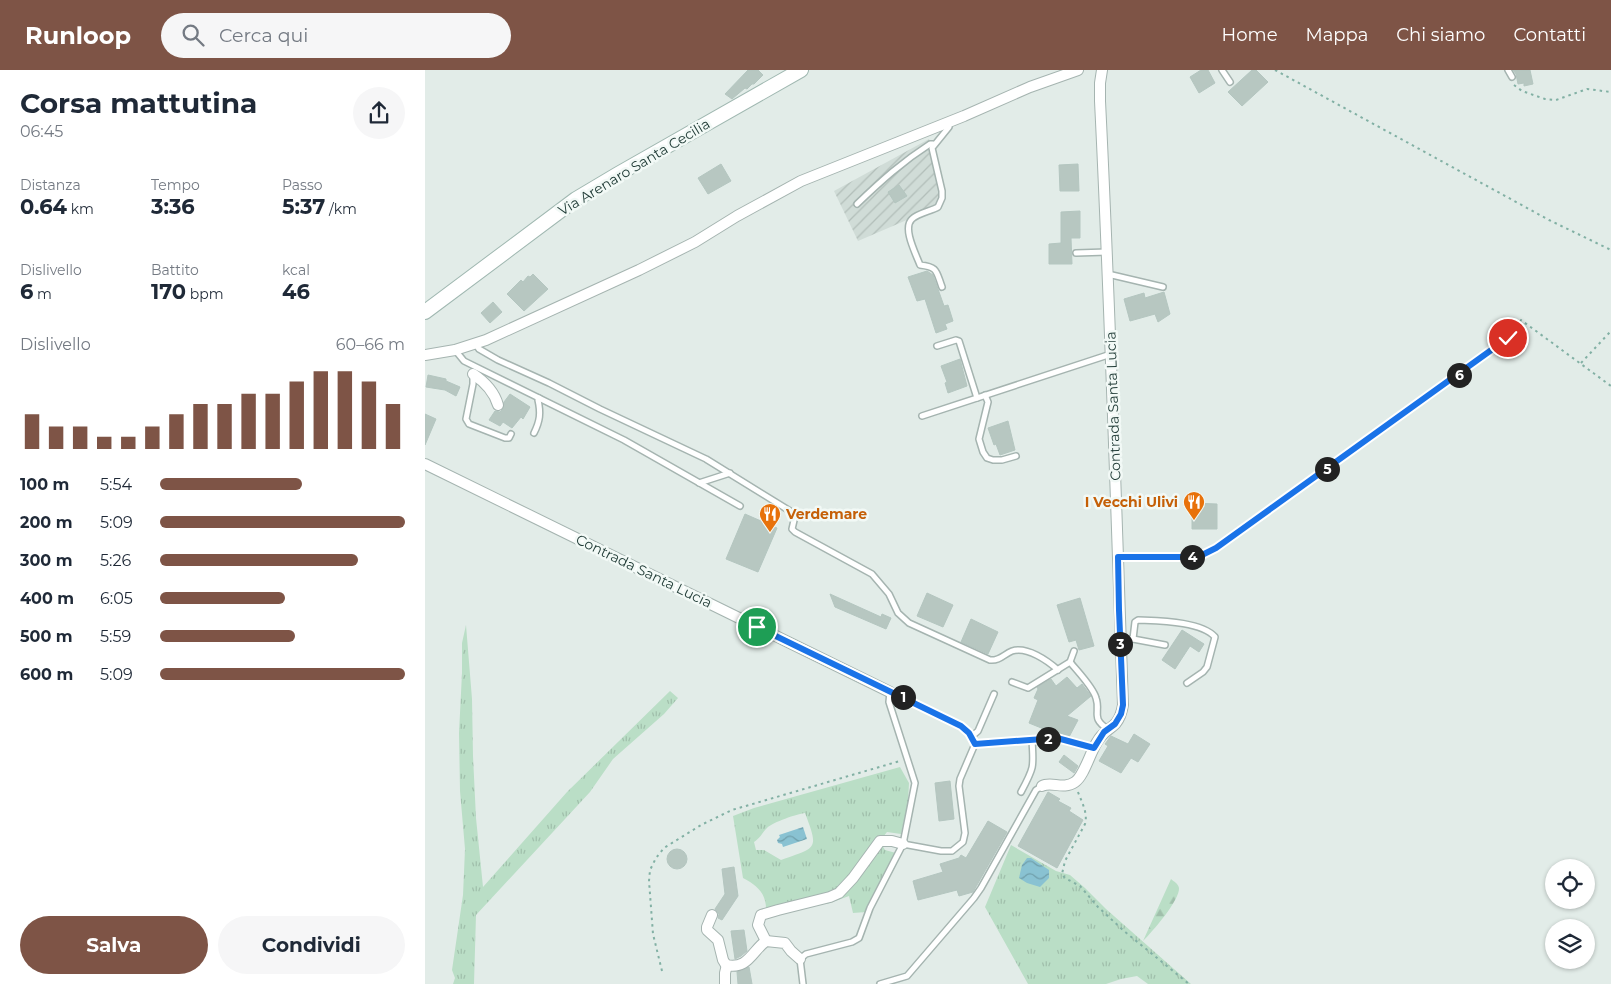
<!DOCTYPE html>
<html lang="it">
<head>
<meta charset="utf-8">
<style>
  :root { --surface:#fff; --page:#f6f6f7; --text:#1f2937; --muted:#747a83; --accent:#7e5446 }
  body { margin:0; font-family:Montserrat,sans-serif; background:var(--page); color:var(--text); height:100vh; display:flex; flex-direction:column; font-size:19px; white-space:nowrap }
  * { box-sizing:border-box; margin:0 }
  p { font-size:16px; color:var(--muted) }
  .icon { flex:none; width:28px; height:28px; fill:none; stroke:currentColor; stroke-width:2; stroke-linecap:round; stroke-linejoin:round }
  .map { position:relative; flex:1; overflow:hidden }
  .panel { display:flex; flex-direction:column; background:var(--surface); width:425px }
  .panel>* { flex:none }
  .fabs { position:absolute; left:1120px; top:789px; display:grid; gap:10px }
  .fabs a { display:grid; place-items:center; width:50px; height:50px; border-radius:50%; background:var(--surface); box-shadow:0 1px 4px #0004; font-size:25px }
  .pin { position:absolute; display:grid; place-items:center; width:42px; height:42px; color:#fff; margin:-21px; border:2px solid #fff; border-radius:50%; box-shadow:0 1px 5px #0007 }
  .km { position:absolute; width:25px; height:25px; margin:-12px; border-radius:50%; background:#222; color:#fff; font-size:14px; line-height:25px; text-align:center }
  .round { display:grid; place-items:center; flex:none; width:52px; height:52px; border-radius:26px; background:var(--page) }
  .summary { display:flex; align-items:center; justify-content:space-between; height:85px; padding:0 20px }
  h1 { font-size:28px; font-weight:700; line-height:38px }
  .stats { display:grid; grid-template-columns:repeat(3,1fr); gap:8px; height:85px; padding:5px 20px }
  .stats div { display:grid; align-content:center }
  .stats b { font-size:21px; font-weight:700 }
  .stats small { font-size:14px; font-weight:400 }
  .stats p { font-size:14px }
  .chart { height:140px; padding:10px 20px }
  .chart p { display:flex; justify-content:space-between }
  .chart svg { width:100%; height:90px; margin-top:5px; stroke:var(--accent); stroke-width:6 }
  .action { display:flex; gap:10px; margin-top:auto; padding:10px 20px }
  .action a { flex:1; height:58px; border-radius:30px; background:var(--accent); color:#fff; font-size:20px; font-weight:700; line-height:58px; text-align:center }
  .action a+a { background:var(--page); color:var(--text) }
  ul { padding:0 20px; list-style:none; font-size:16px }
  li { display:grid; grid-template-columns:80px 60px 1fr; align-items:center; height:38px }
  li i { height:12px; border-radius:6px; background:var(--accent) }
  header { display:flex; align-items:center; gap:30px; box-sizing:border-box; height:70px; padding:0 25px; background:var(--accent); color:#fff }
  header strong { font-size:24px }
  nav { display:flex; gap:28px; margin-inline-start:auto; font-size:18px }
  .search { width:350px; height:45px; background:var(--page); display:flex; align-items:center; gap:12px; box-sizing:border-box; padding:0 18px; border-radius:28px; color:var(--muted); font-size:19px }
  main { display:flex; flex:1; min-height:0 }
  .map>svg:first-child { display:block }
  .industrial { fill:url(#industrial-furrows) }
  .grass { fill:url(#grass-tufts); fill-rule:evenodd }
  .forest { fill:url(#forest-firs) }
  .water { fill:url(#water-waves) }
  .building { fill:#b7c7c1; stroke:#b4c6c0 }
  .lines { fill:none; stroke-linecap:round; stroke-linejoin:round }
  .lane-casing { stroke:#a5b4b0; stroke-width:8 }
  .street-casing { stroke:#a5b4b0; stroke-width:12 }
  .secondary-casing { stroke:#a0b8b1; stroke-width:16 }
  .path { stroke:#82b0a4; stroke-width:2; stroke-dasharray:2.5 4; stroke-linecap:butt }
  .lane { stroke:#fff; stroke-width:5 }
  .street { stroke:#fff; stroke-width:10 }
  .secondary { stroke:#fff; stroke-width:14 }
  .route-casing { stroke:#fff; stroke-width:10 }
  .route { stroke:#1a73e8; stroke-width:6 }
  .labels { text-anchor:middle; stroke-width:5; stroke-linejoin:round; paint-order:stroke }
  .street-label { font-size:14px; fill:#223d38; stroke:#f2f9f6 }
  .food-label { font-size:14px; font-weight:bold; fill:#c56008; stroke:#f2f9f6; text-anchor:end }
</style>
</head>
<body>
<header>
<strong>Runloop</strong>
<div class="search"><svg class="icon" aria-label="search" viewBox="0 0 24 24"><circle cx="10" cy="10" r="6"/><path d="M15 15l6 6"/></svg>Cerca qui</div>
<nav><a>Home</a><a>Mappa</a><a>Chi siamo</a><a>Contatti</a></nav>
</header>
<main>
<section class="panel">
<div class="summary"><div><h1>Corsa mattutina</h1><p>06:45</p></div><a class="round"><svg class="icon" aria-label="share" viewBox="0 0 24 24"><path d="M12 15V3M7 8l5-5 5 5M5 13v7h14v-7"/></svg></a></div>
<div class="stats">
<div><p>Distanza</p><b>0.64<small> km</small></b></div>
<div><p>Tempo</p><b>3:36</b></div>
<div><p>Passo</p><b>5:37<small> /km</small></b></div>
</div>
<div class="stats">
<div><p>Dislivello</p><b>6<small> m</small></b></div>
<div><p>Battito</p><b>170<small> bpm</small></b></div>
<div><p>kcal</p><b>46</b></div>
</div>
<div class="chart"><p><span>Dislivello</span>60–66 m</p>
<svg viewBox="0 0 160 44" preserveAspectRatio="none"><path d="M5 44V27M15 44V33M25 44V33M35 44V38M45 44V38M55 44V33M65 44V27M75 44V22M85 44V22M95 44V17M105 44V17M115 44V11M125 44V6M135 44V6M145 44V11M155 44V22"/></svg>
</div>
<ul>
<li><b>100 m</b>5:54<i style="width:58%"></i></li>
<li><b>200 m</b>5:09<i style="width:100%"></i></li>
<li><b>300 m</b>5:26<i style="width:81%"></i></li>
<li><b>400 m</b>6:05<i style="width:51%"></i></li>
<li><b>500 m</b>5:59<i style="width:55%"></i></li>
<li><b>600 m</b>5:09<i style="width:100%"></i></li>
</ul>
<div class="action"><a>Salva</a><a>Condividi</a></div>
</section>
<div class="map">
<svg width="1186" height="914" viewBox="0 0 1186 914">
  <defs>
    <pattern id="industrial-furrows" width="10" height="10" patternUnits="userSpaceOnUse" patternTransform="scale(1.25)"><rect width="10" height="10" fill="#d0dcd7"/><path d="M-1 1l2-2M0 10L10 0M9 11l2-2" fill="none" stroke="#b2beb9"/></pattern>
    <pattern id="grass-tufts" width="24" height="20" patternUnits="userSpaceOnUse" patternTransform="scale(1.25)"><rect width="24" height="20" fill="#badec6"/><path d="M3 7l-1-3M5 7V3M7 7l1-3M15 17l-1-3M17 17v-4M19 17l1-3" fill="none" stroke="#a0bfab"/></pattern>
    <pattern id="forest-firs" width="22" height="20" patternUnits="userSpaceOnUse" patternTransform="scale(1.25)"><rect width="22" height="20" fill="#badec6"/><path d="M5 1l3.5 6h-7zM16 11l3.5 6h-7z" fill="#a0bfab"/></pattern>
    <pattern id="water-waves" width="16" height="10" patternUnits="userSpaceOnUse" patternTransform="scale(1.25)"><rect width="16" height="10" fill="#89c2d2"/><path d="M0 5q4-4 8 0t8 0" fill="none" stroke="#709fab"/></pattern>
  </defs>
  <rect width="100%" height="100%" fill="#e2ece8"/>
  <polygon class="industrial" points="504,69 516,127 512,137 433,171 409,121"/>
  <g class="grass">
    <polygon points="41,555 47,629 48,686 51,748 58,817 142,722 245,621 253,628 239,644 188,689 165,722 51,845 49,914 28,914 30,908 27,900 38,825 40,779 35,721 34,663 37,603 37,573"/>
    <path d="M475,697L484,713L483,732L476,764L462,762L458,767L457,775L460,780L471,783L441,842L428,843L424,826L402,834L398,829L341,842C342,824 333,816 318,808L308,746L329,738ZM380,743C394,780 392,777 356,790L339,780H331L329,772C336,767 337,763 342,758C348,752 372,744 380,743Z"/>
    <polygon points="586,775 631,801 645,805 660,818 681,839 766,914 723,914 712,906 696,909 681,914 603,914 560,837"/>
  </g>
  <path class="forest" d="M746,809C749,812 753,813 754,818C755,830 727,862 718,871Z"/>
  <g class="water">
    <polygon points="378,757 382,769 358,777 357,774 353,773 352,770 355,767 354,765"/>
    <polygon points="602,788 606,788 624,800 624,808 615,817 602,813 594,808 597,795"/>
  </g>
  <g class="building">
    <polygon points="323,0 333,0 338,5 329,14 327,14 322,19 320,18 307,29 300,24"/>
    <polygon points="776,0 783,0 790,13 774,23 765,7"/>
    <polygon points="827,0 831,0 843,12 817,36 803,22"/>
    <polygon points="1088,0 1105,0 1108,14 1099,16 1099,13 1093,14 1091,4"/>
    <polygon points="296,94 306,111 283,124 273,108"/>
    <polygon points="653,94 654,121 635,121 634,95"/>
    <polygon points="474,115 482,126 470,133 463,122"/>
    <polygon points="655,141 655,168 646,168 647,194 624,194 624,174 636,173 636,142"/>
    <polygon points="502,201 508,205 519,236 523,235 528,251 520,254 522,259 511,263 500,229 492,231 483,207"/>
    <polygon points="108,204 123,219 99,241 82,224 96,210 98,212 103,206 105,207"/>
    <polygon points="739,222 745,244 733,252 730,244 705,251 699,229 719,223 720,228"/>
    <polygon points="68,232 77,242 65,253 56,243"/>
    <polygon points="535,289 542,316 523,323 520,313 522,312 516,296"/>
    <polygon points="3,305 21,309 21,311 35,317 31,326 20,320 1,317"/>
    <polygon points="85,324 105,337 98,349 96,347 87,358 78,352 75,356 64,350 70,341 75,342 78,339 79,332"/>
    <polygon points="0,344 11,349 0,375"/>
    <polygon points="583,351 590,380 575,385 571,374 569,375 563,358"/>
    <polygon points="767,433 792,434 792,459 767,459"/>
    <polygon points="320,444 352,458 333,502 301,489"/>
    <polygon points="502,523 528,535 518,557 492,546"/>
    <polygon points="405,524 456,547 457,544 466,548 461,559 410,537"/>
    <polygon points="655,528 669,576 654,580 651,570 644,572 632,535"/>
    <polygon points="546,549 573,562 563,584 536,572"/>
    <polygon points="757,560 779,574 774,582 765,576 750,599 737,590"/>
    <polygon points="642,607 652,618 657,614 666,626 642,646 653,650 644,667 633,662 631,664 604,653 613,630 609,628 613,619 612,617 626,609 631,616"/>
    <polygon points="709,664 725,674 713,692 706,688 696,703 674,691 683,676 680,674 686,666 703,674"/>
    <polygon points="639,685 653,696 649,703 634,692"/>
    <polygon points="525,711 529,749 514,751 510,713"/>
    <polygon points="623,722 635,729 633,731 646,738 644,741 658,750 632,798 593,776"/>
    <polygon points="563,751 582,762 548,822 534,826 532,820 493,830 488,811 518,802 515,794 534,788 536,785 541,788"/>
    <circle cx="252" cy="789" r="10"/>
    <polygon points="309,797 313,826 297,850 293,848 294,844 290,839 300,824 297,799"/>
    <polygon points="319,860 322,881 316,886 310,889 306,861"/>
    <polygon points="324,897 327,914 313,914 312,902"/>
  </g>
  <g class="lines">
    <g class="lane-casing">
      <g id="lane">
        <polyline points="797,0 805,12"/>
        <polyline points="1083,0 1087,7"/>
        <path d="M432,134C456,111 477,92 505,74H508"/>
        <polyline points="651,183 682,182"/>
        <polyline points="683,206 687,205 738,217"/>
        <path d="M517,217C511,201 513,197 495,195C491,184 477,158 487,149C493,143 506,141 513,137L517,128V121L507,78L524,57L523,53"/>
        <path d="M50,273L54,279L73,290L124,313L175,339L281,389L365,441L370,446L367,459L370,462L447,504L464,524L473,543L484,553L565,590C575,591 579,584 587,581C602,576 623,591 633,600"/>
        <polyline points="512,276 531,270 534,271 552,328"/>
        <polyline points="30,280 39,291 199,370 315,436"/>
        <polyline points="48,303 48,314 41,349 44,354 80,368 84,368 86,364"/>
        <polyline points="560,325 563,332 554,369 558,382 562,388 568,390 577,390 591,386"/>
        <polyline points="497,346 686,284"/>
        <path d="M109,363C115,351 116,343 113,330L114,328"/>
        <polyline points="274,413 305,403"/>
        <polyline points="693,487 773,487 791,478 829,450"/>
        <polyline points="696,569 708,569 740,575"/>
        <path d="M708,569L710,552L713,550C733,551 776,551 790,567L782,597L778,602L762,613"/>
        <path d="M645,592C653,602 668,617 671,628C676,642 665,648 683,659"/>
        <polyline points="587,612 603,618 645,592 649,581"/>
        <polyline points="546,667 553,661 569,624"/>
        <path d="M596,722C609,698 609,697 607,671"/>
        <polyline points="478,774 516,781 527,781 538,772 540,763 534,716 535,709 550,674 633,668 669,678"/>
        <polyline points="378,914 375,889 381,884 427,872 434,868 445,838 478,774 490,713 464,632 465,622 536,656 544,663 550,674"/>
        <polyline points="455,914 482,906 549,828 556,818 611,720 617,716"/>
      </g>
    </g>
    <g class="street-casing">
      <g id="street">
        <polyline points="0,285 30,280 61,270 214,200 270,172 312,146 376,111 539,46 605,17 653,0"/>
        <path d="M48,304C60,312 69,321 73,335"/>
        <polyline points="0,394 465,622"/>
        <path d="M617,716C626,711 638,720 650,712C659,706 665,683 672,672C678,661 685,660 691,653C695,648 697,641 698,635C691,434 685,232 675,31V13L677,0"/>
        <path d="M287,845L282,857V860L293,870L298,890L301,895C323,900 327,881 341,871L360,873L366,881L375,889"/>
        <polyline points="341,871 333,855 336,845 353,840 405,827 414,823 428,808 455,771 467,771 478,774"/>
        <polyline points="300,914 300,903 302,895"/>
      </g>
    </g>
    <g class="secondary-casing">
      <polyline id="secondary" points="0,242 151,129 193,104 376,0"/>
    </g>
    <g class="path">
      <polyline points="850,0 1124,150 1186,180"/>
      <polyline points="1089,15 1097,21 1120,29 1131,30 1162,19 1186,22"/>
      <polyline points="1156,293 1186,261"/>
      <polyline points="836,446 1063,284 1083,268 1096,250 1186,316"/>
      <path d="M653,722C657,733 663,743 660,754L640,791L637,804L640,808L655,816L673,837L699,861L764,914"/>
      <polyline points="237,901 228,864 224,811 225,800 231,788 239,778 276,755 307,740 475,691"/>
    </g>
    <use href="#lane" class="lane"/>
    <use href="#street" class="street"/>
    <use href="#secondary" class="secondary"/>
  </g>
  <g class="lines">
    <g class="route-casing">
      <polyline id="route" points="332,557 536,656 544,663 550,674 632,668 669,678 679,662 690,654 696,644 698,635 694,540 693,487 773,487 791,478 1083,268"/>
    </g>
    <use href="#route" class="route"/>
  </g>
  <defs>
    <g id="restaurant-pin" transform="scale(1.125)"><path d="M0 17L-7.5 6A9.5 9.5 0 1 1 7.5 6Z" fill="#e8710a" stroke="#f2f9f6"/><path d="M-5-6h1v4h1v-4h1v4h1v-4h1v5L-1.5 .5V6h-2V.5L-5-1ZM5-6V6H3V1.5H1.5Q1.5-4 5-6Z" fill="#fff"/></g>
  </defs>
  <g fill-rule="evenodd">
    <use href="#restaurant-pin" x="769" y="432"/>
    <use href="#restaurant-pin" x="345" y="444"/>
  </g>
  <g class="labels">
    <g class="street-label">
      <text transform="translate(209 97) rotate(-31)" y="5">Via Arenaro Santa Cecilia</text>
      <text transform="translate(688 336) rotate(-92)" y="5">Contrada Santa Lucia</text>
      <text transform="translate(219 501) rotate(26)" y="5">Contrada Santa Lucia</text>
    </g>
    <g class="food-label">
      <text x="753" y="437">I Vecchi Ulivi</text>
      <text x="361" y="449" text-anchor="start">Verdemare</text>
    </g>
  </g>
</svg>
<div class="fabs">
<a><svg class="icon" aria-label="locate" viewBox="0 0 24 24"><circle cx="12" cy="12" r="6"/><path d="M12 2v4M12 18v4M2 12h4M18 12h4"/></svg></a>
<a><svg class="icon" aria-label="layers" viewBox="0 0 24 24"><path d="M12 4l9 5-9 5-9-5zM3 14l9 5 9-5"/></svg></a>
</div>
<div class="pin" style="left:332px;top:557px;background:#1e9e55"><svg class="icon" aria-label="arrive" viewBox="0 0 24 24"><path d="M6 21V4h12l-3 4 3 4H6"/></svg></div>
<div class="pin" style="left:1083px;top:268px;background:#d93025"><svg class="icon" aria-label="check" viewBox="0 0 24 24"><path d="M5 12l5 5 9-10"/></svg></div>
<b class="km" style="left:478px;top:627px">1</b>
<b class="km" style="left:623px;top:669px">2</b>
<b class="km" style="left:695px;top:574px">3</b>
<b class="km" style="left:767px;top:487px">4</b>
<b class="km" style="left:902px;top:399px">5</b>
<b class="km" style="left:1034px;top:305px">6</b>
</div>
</main>
</body>
</html>
